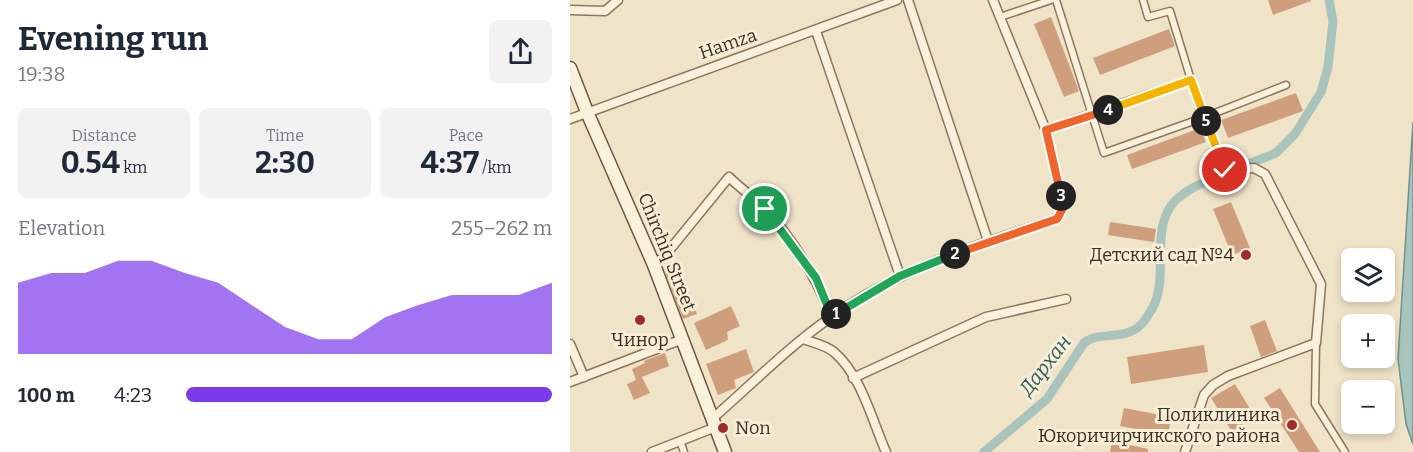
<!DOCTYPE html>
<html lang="en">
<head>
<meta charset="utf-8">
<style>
  :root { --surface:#fff; --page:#f2f2f3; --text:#1f2937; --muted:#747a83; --accent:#7c3aed }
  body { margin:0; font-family:Bitter,serif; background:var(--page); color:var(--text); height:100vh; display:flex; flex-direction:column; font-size:22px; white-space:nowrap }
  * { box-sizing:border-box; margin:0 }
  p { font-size:20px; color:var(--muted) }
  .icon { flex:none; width:33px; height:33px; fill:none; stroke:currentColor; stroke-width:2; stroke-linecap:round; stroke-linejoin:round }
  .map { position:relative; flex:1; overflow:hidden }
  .panel { display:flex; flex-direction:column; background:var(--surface); width:570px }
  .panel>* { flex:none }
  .tools { position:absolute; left:771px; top:248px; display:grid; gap:12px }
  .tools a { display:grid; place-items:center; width:54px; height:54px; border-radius:9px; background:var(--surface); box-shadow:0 3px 9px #0003; font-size:30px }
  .pin { position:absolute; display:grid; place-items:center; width:51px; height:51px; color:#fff; margin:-26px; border:3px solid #fff; border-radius:50%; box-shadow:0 2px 6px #0007 }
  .km { position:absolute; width:30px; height:30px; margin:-15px; border-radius:50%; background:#222; color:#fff; font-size:16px; line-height:30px; text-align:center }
  .round { display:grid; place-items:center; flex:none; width:63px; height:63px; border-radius:9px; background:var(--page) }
  .head { display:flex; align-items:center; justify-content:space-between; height:102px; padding:0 18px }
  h1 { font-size:33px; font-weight:700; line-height:45px }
  .stats { display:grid; grid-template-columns:repeat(3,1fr); gap:9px; height:102px; padding:6px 18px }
  .stats div { display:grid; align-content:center; border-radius:9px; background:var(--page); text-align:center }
  .stats b { font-size:30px; font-weight:700 }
  .stats small { font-size:16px; font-weight:400 }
  .stats p { font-size:16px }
  .chart { height:168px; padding:12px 18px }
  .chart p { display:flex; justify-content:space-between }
  .chart svg { width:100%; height:108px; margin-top:6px; fill:var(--accent); opacity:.7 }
  ul { padding:0 18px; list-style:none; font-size:20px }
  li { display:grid; grid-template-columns:96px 72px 1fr; align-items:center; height:45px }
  li i { height:15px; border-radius:8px; background:var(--accent) }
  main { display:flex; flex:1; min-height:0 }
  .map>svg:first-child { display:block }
  .water { fill:#a9c4bc; stroke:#6f938a; stroke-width:1.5 }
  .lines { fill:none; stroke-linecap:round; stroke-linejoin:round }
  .canal { stroke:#a9c4bc; stroke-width:9 }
  .building { fill:#cf9f7d }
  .pedestrian-casing { stroke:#8d765c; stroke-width:9 }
  .minor-casing { stroke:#8d765c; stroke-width:11 }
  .secondary-casing { stroke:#6f573f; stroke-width:15 }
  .pedestrian { stroke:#faf1dc; stroke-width:6 }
  .minor { stroke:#faf1dc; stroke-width:8 }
  .secondary { stroke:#faf1dc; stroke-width:12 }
  .split-1-casing { stroke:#fff; stroke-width:12 }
  .split-2-casing { stroke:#fff; stroke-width:12 }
  .split-3-casing { stroke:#fff; stroke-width:12 }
  .split-4-casing { stroke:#fff; stroke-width:12 }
  .split-5-casing { stroke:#fff; stroke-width:12 }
  .split-6-casing { stroke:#fff; stroke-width:12 }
  .split-1 { stroke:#22a559; stroke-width:8 }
  .split-2 { stroke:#22a559; stroke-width:8 }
  .split-3 { stroke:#f0652b; stroke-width:8 }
  .split-4 { stroke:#f0652b; stroke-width:8 }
  .split-5 { stroke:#f5b400; stroke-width:8 }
  .split-6 { stroke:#f5b400; stroke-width:8 }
  .poi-dot { fill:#9e2a2b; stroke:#f7eed8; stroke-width:2 }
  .labels { text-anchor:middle; stroke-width:6; stroke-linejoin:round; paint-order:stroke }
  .street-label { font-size:18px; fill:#3d2e20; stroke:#f7eed8 }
  .poi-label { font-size:18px; fill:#3d2e20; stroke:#f7eed8; text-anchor:end }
  .water-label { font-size:20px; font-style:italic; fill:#2f5d5a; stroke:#f7eed8 }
</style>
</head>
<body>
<main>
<section class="panel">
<div class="head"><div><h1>Evening run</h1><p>19:38</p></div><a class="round"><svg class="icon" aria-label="share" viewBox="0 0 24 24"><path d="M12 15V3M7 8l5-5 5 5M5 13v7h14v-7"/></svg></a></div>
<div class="stats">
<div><p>Distance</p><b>0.54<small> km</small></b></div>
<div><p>Time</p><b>2:30</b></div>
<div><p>Pace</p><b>4:37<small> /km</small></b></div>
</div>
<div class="chart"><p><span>Elevation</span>255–262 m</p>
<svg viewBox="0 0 160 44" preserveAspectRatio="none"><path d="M0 44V15L10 11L20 11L30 6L40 6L50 11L60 15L70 24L80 33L90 38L100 38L110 29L120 24L130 20L140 20L150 20L160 15V44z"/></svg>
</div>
<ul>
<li><b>100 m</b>4:23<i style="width:100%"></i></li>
</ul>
</section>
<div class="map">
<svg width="843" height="452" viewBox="0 0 843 452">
  <rect width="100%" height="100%" fill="#f0e4c8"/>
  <polygon class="water" points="843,122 843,444 836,424 828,359"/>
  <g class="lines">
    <g class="canal">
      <polyline points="671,167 706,153 725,134 751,92 758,67 763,21 759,0"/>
      <path d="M414,452L477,399L514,343C530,329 558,344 575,320C579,314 584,306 586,300C597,271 580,223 607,199C620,187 636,182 651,175"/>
    </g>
  </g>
  <g class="building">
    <polygon points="698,0 741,0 741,1 703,15"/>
    <polygon points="481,17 509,91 494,97 464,24"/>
    <polygon points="599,29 605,46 530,75 523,58"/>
    <polygon points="726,93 733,111 658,138 651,120"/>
    <polygon points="630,128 636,142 562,169 557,155"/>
    <polygon points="661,202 680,248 662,255 643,209"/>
    <polygon points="540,222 586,229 584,242 538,235"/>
    <polygon points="108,264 127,314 113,319 94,269"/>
    <polygon points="161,306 170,326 157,332 158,340 136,350 124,323"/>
    <polygon points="695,320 707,351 691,357 680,326"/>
    <polygon points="634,345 638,372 561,384 557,357"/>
    <polygon points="176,349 184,372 164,380 166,388 148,395 136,364"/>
    <polygon points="95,353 99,366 72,377 80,393 64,400 57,384 66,380 62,369 75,363 74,361"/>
    <polygon points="665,384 685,417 662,432 641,398"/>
    <polygon points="710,388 750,452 729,452 694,398"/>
    <polygon points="554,408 601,417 598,435 550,426"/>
    <polygon points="542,441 578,449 578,452 540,452"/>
  </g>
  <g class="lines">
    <g class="pedestrian-casing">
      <g id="pedestrian">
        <polyline points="486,0 534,153 635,117 716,85"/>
        <polyline points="573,0 578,17 600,11 621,80"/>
        <polyline points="430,17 481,0"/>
        <polyline points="478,133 493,208"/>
        <polyline points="746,343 745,404 775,452"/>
        <polyline points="110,441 114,452"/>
      </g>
    </g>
    <g class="minor-casing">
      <g id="minor">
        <polyline points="338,0 418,241"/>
        <polyline points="423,0 477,133"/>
        <polyline points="0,10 35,11 48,0"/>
        <polyline points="246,31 330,276"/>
        <polyline points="0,119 327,0"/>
        <polyline points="476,130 621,80 655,170 684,168 695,174 751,284 746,343 658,376 643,385 634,395 615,452"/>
        <path d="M84,265L93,258L159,177C171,189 186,199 197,211C225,242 246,278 262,317"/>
        <path d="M233,339C244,343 255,345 264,352C291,375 302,420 316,452"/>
        <polyline points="0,344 14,377"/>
        <polyline points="283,378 416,317 496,299"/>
        <polyline points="0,382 113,339"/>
        <path d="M142,419C180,386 216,349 257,320C325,270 408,244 487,219L493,208"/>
        <polyline points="82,452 146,427"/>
      </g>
    </g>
    <g class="secondary-casing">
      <polyline id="secondary" points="0,68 17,112 84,265 155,452"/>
    </g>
    <use href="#pedestrian" class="pedestrian"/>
    <use href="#minor" class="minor"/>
    <use href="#secondary" class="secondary"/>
  </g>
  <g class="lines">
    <g class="split-1-casing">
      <polyline id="split-1" points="195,209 246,278 262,317 266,314"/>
    </g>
    <g class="split-2-casing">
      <polyline id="split-2" points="266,314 330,276 385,254"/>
    </g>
    <g class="split-3-casing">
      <polyline id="split-3" points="385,254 487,219 493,208 491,196"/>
    </g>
    <g class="split-4-casing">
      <polyline id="split-4" points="491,196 476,130 538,110"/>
    </g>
    <g class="split-5-casing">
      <polyline id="split-5" points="538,110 621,80 636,121"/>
    </g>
    <g class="split-6-casing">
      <polyline id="split-6" points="636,121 655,170"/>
    </g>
    <use href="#split-1" class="split-1"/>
    <use href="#split-2" class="split-2"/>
    <use href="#split-3" class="split-3"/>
    <use href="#split-4" class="split-4"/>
    <use href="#split-5" class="split-5"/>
    <use href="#split-6" class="split-6"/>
  </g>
  <g class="poi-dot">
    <circle cx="676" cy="255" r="6"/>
    <circle cx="70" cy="320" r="6"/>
    <circle cx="722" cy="425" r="6"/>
    <circle cx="153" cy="428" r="6"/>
  </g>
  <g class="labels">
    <g class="street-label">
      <text transform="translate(158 44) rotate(-19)" y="6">Hamza</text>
      <text transform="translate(97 252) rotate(68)" y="6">Chirchiq Street</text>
    </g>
    <g class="poi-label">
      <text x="664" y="261">Детский сад №4</text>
      <text x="70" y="346" text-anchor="middle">Чинор</text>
      <text x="710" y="421">Поликлиника<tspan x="710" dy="21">Юкоричирчикского района</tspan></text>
      <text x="165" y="434" text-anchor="start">Non</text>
    </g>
    <g class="water-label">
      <text transform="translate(475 365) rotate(-52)" y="7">Дархан</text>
    </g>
  </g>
</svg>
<div class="tools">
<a><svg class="icon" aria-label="layers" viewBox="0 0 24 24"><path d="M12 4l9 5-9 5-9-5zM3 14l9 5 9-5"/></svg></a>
<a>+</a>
<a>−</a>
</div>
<div class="pin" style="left:195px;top:209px;background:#1e9e55"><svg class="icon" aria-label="arrive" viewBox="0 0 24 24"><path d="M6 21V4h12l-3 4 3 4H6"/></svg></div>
<div class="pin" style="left:655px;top:170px;background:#d93025"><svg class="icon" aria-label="check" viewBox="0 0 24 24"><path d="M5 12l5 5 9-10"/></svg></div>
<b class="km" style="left:266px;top:314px">1</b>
<b class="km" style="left:385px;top:254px">2</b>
<b class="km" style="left:491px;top:196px">3</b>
<b class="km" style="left:538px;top:110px">4</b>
<b class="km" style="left:636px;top:121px">5</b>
</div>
</main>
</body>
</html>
